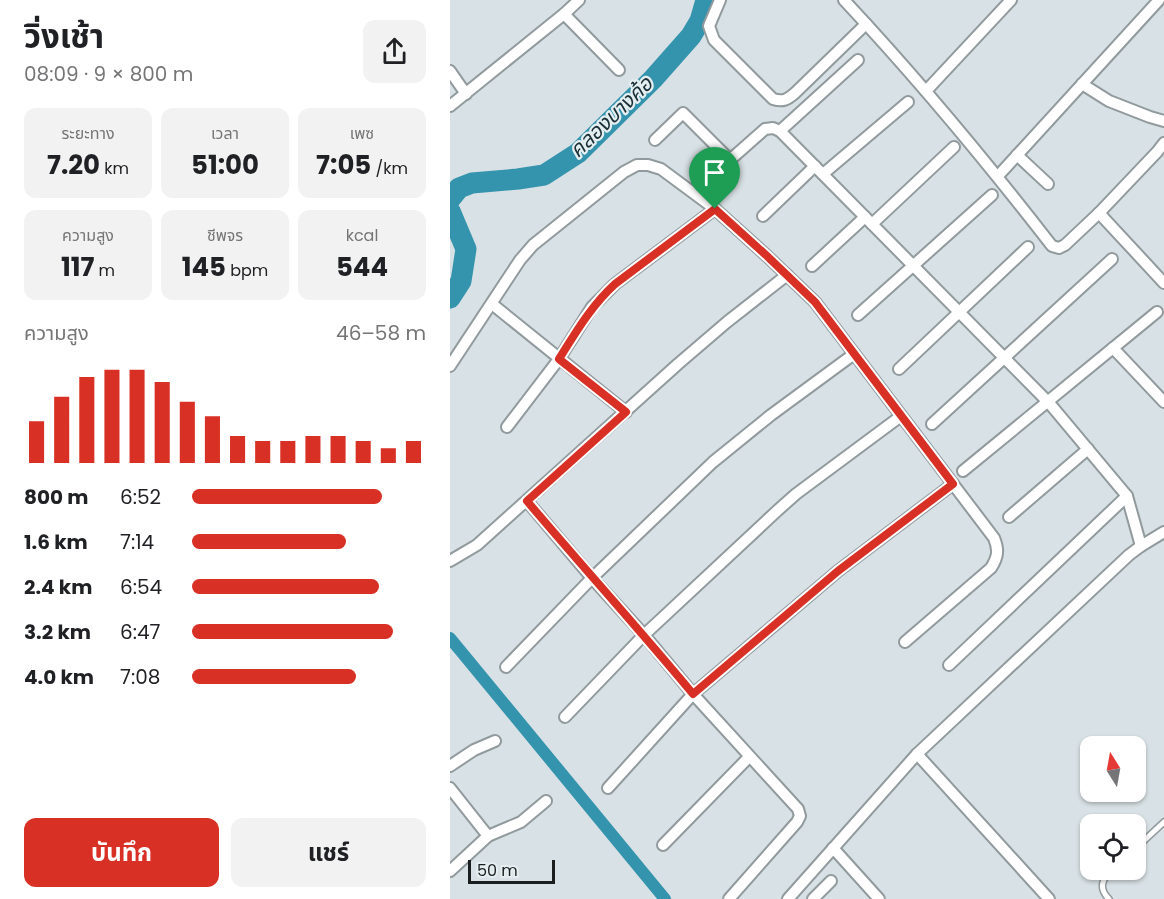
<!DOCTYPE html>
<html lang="th">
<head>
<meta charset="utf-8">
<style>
  :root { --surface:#fff; --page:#f2f2f2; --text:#202124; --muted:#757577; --accent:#d93025 }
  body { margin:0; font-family:Poppins,"Noto Sans Thai",sans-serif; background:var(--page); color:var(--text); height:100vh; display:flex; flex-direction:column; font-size:22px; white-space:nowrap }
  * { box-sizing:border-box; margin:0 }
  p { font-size:20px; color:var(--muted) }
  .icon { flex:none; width:33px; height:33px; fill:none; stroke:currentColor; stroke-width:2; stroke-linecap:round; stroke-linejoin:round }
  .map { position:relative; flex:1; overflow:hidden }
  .details { display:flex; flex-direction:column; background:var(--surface); width:450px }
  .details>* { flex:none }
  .needle { width:39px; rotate:349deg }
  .controls { position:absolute; left:630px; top:736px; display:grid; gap:12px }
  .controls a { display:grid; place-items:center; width:66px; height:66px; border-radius:12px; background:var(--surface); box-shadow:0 2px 4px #0004; font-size:30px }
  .scale { position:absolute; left:18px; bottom:15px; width:87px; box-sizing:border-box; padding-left:6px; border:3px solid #1b1e1f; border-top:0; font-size:16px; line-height:21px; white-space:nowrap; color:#1b1e1f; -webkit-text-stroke:4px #e5eff2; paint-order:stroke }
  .pin { position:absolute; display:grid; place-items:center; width:51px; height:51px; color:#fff; margin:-62px -26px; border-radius:50% 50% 50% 0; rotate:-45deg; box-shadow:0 0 6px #0007 }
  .pin .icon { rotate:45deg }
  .round { display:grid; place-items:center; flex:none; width:63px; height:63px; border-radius:12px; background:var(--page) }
  .headline { display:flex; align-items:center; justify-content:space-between; height:102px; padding:0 24px }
  h1 { font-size:33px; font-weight:700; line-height:45px }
  .metrics { display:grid; grid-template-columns:repeat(3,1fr); gap:9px; height:102px; padding:6px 24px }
  .metrics div { display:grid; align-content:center; border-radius:12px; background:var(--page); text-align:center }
  .metrics b { font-size:26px; font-weight:700 }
  .metrics small { font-size:16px; font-weight:400 }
  .metrics p { font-size:16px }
  .chart { height:168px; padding:12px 24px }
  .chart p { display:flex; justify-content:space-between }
  .chart svg { width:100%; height:108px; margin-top:6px; stroke:var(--accent); stroke-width:6 }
  .action { display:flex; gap:12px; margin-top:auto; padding:12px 24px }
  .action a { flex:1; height:69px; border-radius:12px; background:var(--accent); color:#fff; font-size:24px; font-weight:700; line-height:69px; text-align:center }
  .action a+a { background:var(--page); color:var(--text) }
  ul { padding:0 24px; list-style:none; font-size:20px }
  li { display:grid; grid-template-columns:96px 72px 1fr; align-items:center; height:45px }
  li i { height:15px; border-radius:8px; background:var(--accent) }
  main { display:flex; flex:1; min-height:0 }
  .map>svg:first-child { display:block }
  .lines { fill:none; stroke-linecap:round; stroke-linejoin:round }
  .canal { stroke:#3493ad; stroke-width:12 }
  .river { stroke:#3493ad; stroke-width:21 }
  .lane-casing { stroke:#919a9d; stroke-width:8 }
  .street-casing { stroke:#919a9d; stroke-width:14 }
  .lane { stroke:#fff; stroke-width:5 }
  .street { stroke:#fff; stroke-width:10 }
  .route-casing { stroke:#fff; stroke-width:12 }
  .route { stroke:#d93025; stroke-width:8 }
  .labels { text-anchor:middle; stroke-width:4.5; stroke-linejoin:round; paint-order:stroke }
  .water-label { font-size:21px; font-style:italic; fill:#1a2f36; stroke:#e5eff2 }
</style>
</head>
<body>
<main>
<section class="details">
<div class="headline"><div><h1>วิ่งเช้า</h1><p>08:09 · 9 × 800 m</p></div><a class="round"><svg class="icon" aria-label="share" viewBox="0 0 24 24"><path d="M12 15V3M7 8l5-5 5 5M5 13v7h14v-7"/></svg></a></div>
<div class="metrics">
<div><p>ระยะทาง</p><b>7.20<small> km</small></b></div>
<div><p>เวลา</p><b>51:00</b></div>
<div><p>เพซ</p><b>7:05<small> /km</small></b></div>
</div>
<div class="metrics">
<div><p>ความสูง</p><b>117<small> m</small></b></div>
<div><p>ชีพจร</p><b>145<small> bpm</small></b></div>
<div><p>kcal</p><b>544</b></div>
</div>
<div class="chart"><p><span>ความสูง</span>46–58 m</p>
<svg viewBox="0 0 160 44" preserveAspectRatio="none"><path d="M5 44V27M15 44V17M25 44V9M35 44V6M45 44V6M55 44V11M65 44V19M75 44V25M85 44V33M95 44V35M105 44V35M115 44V33M125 44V33M135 44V35M145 44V38M155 44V35"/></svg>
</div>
<ul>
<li><b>800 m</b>6:52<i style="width:81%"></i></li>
<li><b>1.6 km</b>7:14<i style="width:66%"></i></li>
<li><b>2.4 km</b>6:54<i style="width:80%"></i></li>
<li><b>3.2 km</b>6:47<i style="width:86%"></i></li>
<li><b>4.0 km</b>7:08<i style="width:70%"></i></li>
</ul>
<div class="action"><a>บันทึก</a><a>แชร์</a></div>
</section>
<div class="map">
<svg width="714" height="899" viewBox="0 0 714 899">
  <rect width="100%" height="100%" fill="#d8e1e5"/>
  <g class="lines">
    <polyline class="canal" points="0,638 215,899"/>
    <g class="river">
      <polyline points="0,199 9,188 22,183 68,179 94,175 128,153 203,79 241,36 250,21 256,0"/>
      <polyline points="0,211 16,249 11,281 0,298"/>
    </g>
    <g class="lane-casing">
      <g id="lane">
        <polyline points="686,848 714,822"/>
        <path d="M659,899C648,888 652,879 662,870"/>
      </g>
    </g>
    <g class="street-casing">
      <g id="street">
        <path d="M270,0L259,26L264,40L323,99C333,102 337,100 345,93L416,24"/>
        <path d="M394,0C467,78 536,161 602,246L609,248L615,245L649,213L707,152L714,143"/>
        <polyline points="114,14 169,70"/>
        <polyline points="408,60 330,131 600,404 677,496 691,546"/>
        <polyline points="0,71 16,94"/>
        <polyline points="632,84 659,101 700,117 714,121"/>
        <polyline points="476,91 561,0"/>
        <polyline points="0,106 114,14 129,0"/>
        <polyline points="205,140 233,113 280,160"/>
        <polyline points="567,155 598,184"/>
        <polyline points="373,174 458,102"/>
        <polyline points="548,176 709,0"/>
        <polyline points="255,182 315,129 323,128 330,131"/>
        <polyline points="649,213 714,283"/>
        <polyline points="313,216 365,166"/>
        <polyline points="422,224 504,147"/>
        <polyline points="362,266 415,217"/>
        <polyline points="42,304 176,412"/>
        <polyline points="408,315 542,195"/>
        <polyline points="663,348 714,402"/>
        <path d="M0,366L70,260L83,245L174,172L187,165H198L211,169L265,209L317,256L365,302L544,538C549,550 548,557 541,568L455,642"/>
        <polyline points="449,369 578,247"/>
        <polyline points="482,424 662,259"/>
        <polyline points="57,427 109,359 142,307 165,284 265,209"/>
        <polyline points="513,471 707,312"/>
        <polyline points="77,501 142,578 194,635 243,694 348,809 350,816 347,822 279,899"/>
        <polyline points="559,517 638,449"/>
        <polyline points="0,561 27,545 228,364 277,322 337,275"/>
        <polyline points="499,665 677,496"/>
        <polyline points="56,667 142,578 263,462 321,415 404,354"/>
        <polyline points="115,717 194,635 328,510 346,494 451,416"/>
        <polyline points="467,754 599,899"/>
        <polyline points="0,766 24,750 45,741"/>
        <polyline points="0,788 38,836"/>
        <polyline points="158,788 243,694 388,571 503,484"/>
        <polyline points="213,845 299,757"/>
        <polyline points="383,848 429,899"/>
        <polyline points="0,871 38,836 71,822 96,801"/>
        <polyline points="338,899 467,754 679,555 691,546 714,532"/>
        <polyline points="363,899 381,881"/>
      </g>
    </g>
    <use href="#lane" class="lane"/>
    <use href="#street" class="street"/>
  </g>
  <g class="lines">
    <g class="route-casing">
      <path id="route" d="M265,209L317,256L365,302L503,484L388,571L243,694C189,629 132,566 77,501L176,412L109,359C126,332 141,306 165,284Z"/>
    </g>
    <use href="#route" class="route"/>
  </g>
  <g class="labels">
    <g class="water-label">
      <text transform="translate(161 117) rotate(-44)" y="7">คลองบางค้อ</text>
    </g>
  </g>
</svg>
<div class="controls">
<a><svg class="needle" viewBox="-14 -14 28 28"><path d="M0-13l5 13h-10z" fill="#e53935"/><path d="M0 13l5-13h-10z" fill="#757577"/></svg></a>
<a><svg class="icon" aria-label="locate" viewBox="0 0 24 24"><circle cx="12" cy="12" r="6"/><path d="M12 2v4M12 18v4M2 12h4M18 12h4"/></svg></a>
</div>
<div class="scale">50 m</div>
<div class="pin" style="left:265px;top:209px;background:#1e9e55"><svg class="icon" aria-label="arrive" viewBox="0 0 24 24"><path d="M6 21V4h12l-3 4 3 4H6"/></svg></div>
</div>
</main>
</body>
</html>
